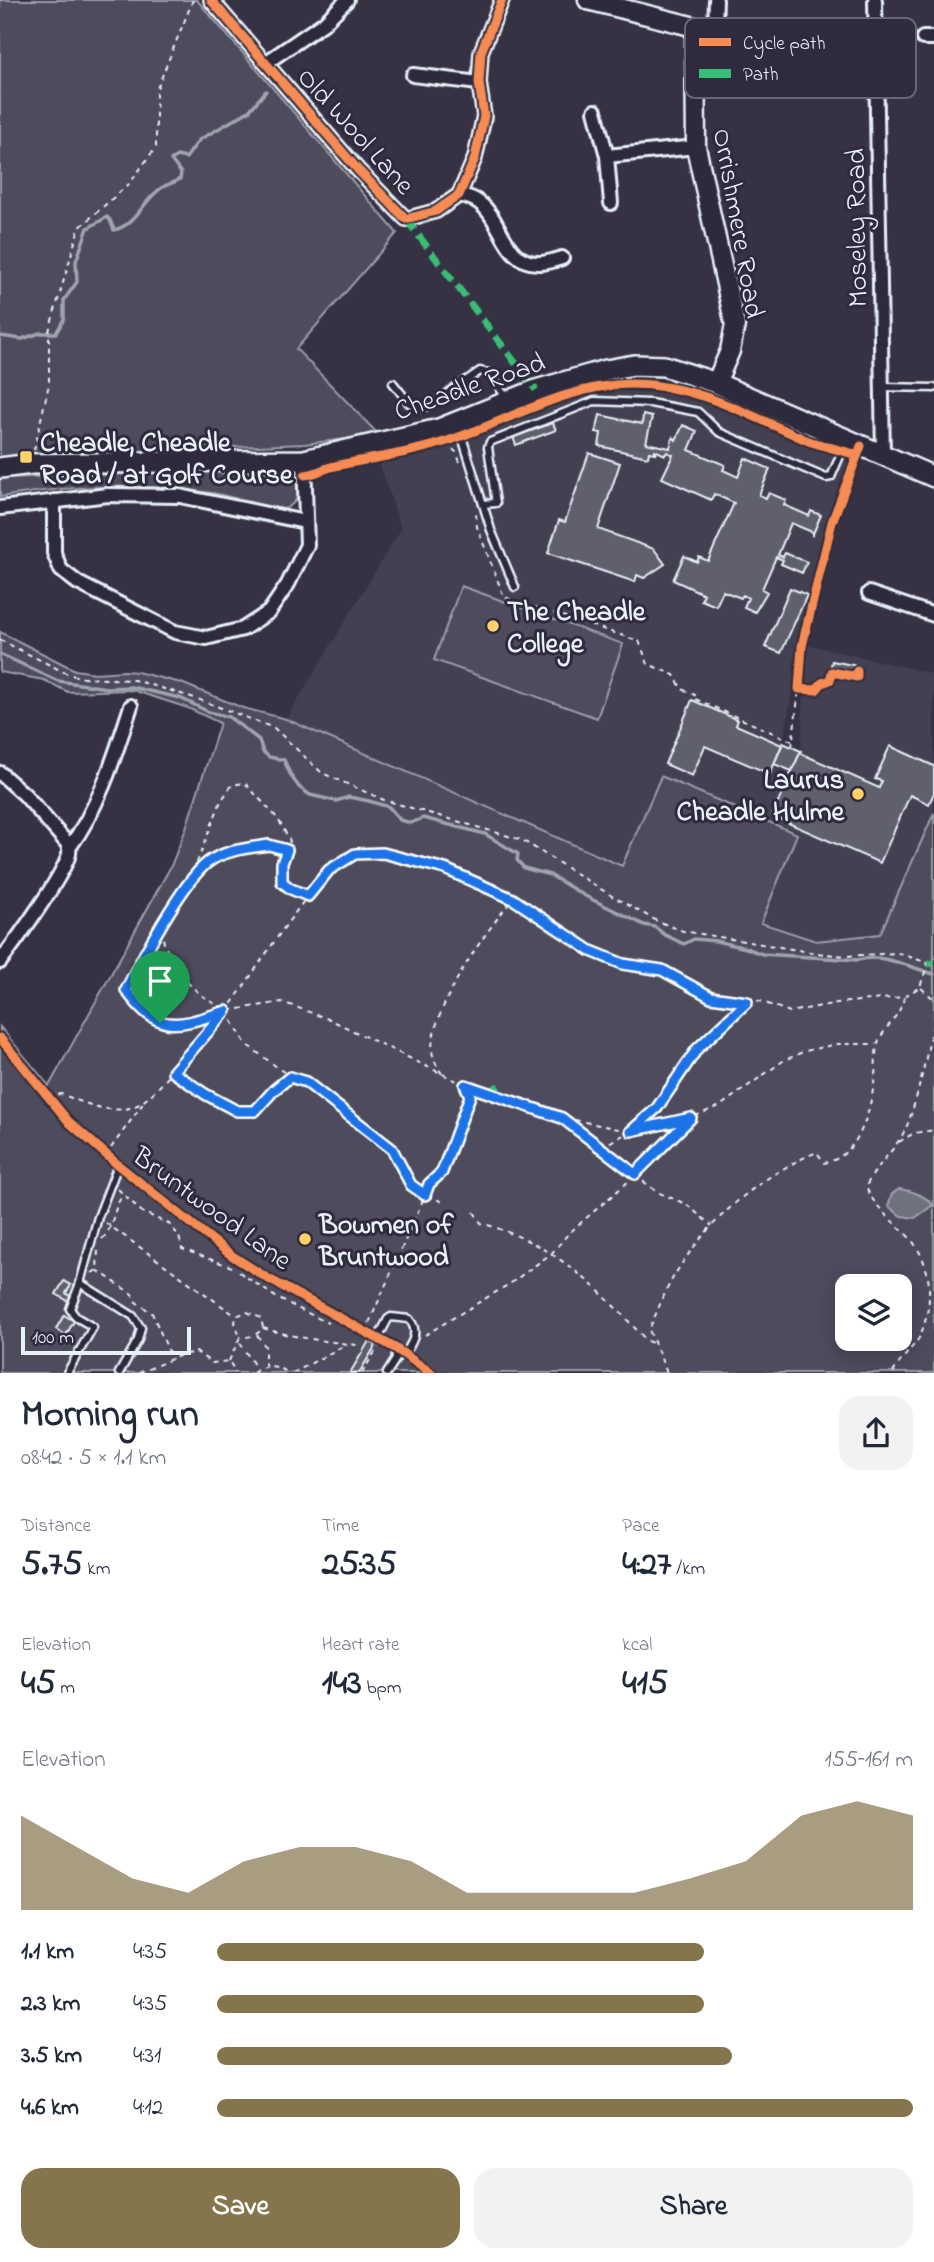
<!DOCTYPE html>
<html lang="en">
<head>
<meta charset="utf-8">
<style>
  :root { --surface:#fff; --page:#f2f2f3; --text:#1f2937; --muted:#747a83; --accent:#84754c }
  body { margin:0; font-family:"Indie Flower",sans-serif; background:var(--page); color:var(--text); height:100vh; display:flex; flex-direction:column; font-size:26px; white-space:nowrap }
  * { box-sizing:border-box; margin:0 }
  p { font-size:23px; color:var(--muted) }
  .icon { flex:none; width:38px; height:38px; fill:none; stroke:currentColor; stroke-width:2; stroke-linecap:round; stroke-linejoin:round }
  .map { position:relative; height:1373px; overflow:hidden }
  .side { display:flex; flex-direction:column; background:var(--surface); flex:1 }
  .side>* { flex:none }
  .controls { position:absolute; left:835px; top:1274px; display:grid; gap:14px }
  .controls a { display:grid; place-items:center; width:77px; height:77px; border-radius:14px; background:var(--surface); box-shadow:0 4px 18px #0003; font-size:35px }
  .scale { position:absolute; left:21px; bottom:18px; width:170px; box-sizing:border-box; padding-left:7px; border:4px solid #e8f1f8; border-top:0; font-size:19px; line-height:24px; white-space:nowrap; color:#e8f1f8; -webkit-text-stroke:5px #2f2a3d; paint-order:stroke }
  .pin { position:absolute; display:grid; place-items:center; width:60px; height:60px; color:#fff; margin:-72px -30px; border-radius:50% 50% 50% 0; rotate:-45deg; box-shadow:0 0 7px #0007 }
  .pin .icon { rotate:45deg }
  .round { display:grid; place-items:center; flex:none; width:74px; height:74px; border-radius:21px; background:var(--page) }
  .head { display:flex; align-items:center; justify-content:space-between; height:119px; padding:0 21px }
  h1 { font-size:38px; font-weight:700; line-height:52px }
  .metrics { display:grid; grid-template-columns:repeat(3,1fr); gap:10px; height:119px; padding:7px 21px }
  .metrics div { display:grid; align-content:center }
  .metrics b { font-size:35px; font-weight:700 }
  .metrics small { font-size:19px; font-weight:400 }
  .metrics p { font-size:19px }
  .chart { height:196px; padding:14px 21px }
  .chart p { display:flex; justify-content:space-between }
  .chart svg { width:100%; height:126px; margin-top:7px; fill:var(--accent); opacity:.7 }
  .button { display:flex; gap:14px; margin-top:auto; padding:14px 21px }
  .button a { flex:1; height:80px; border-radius:21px; background:var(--accent); color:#fff; font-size:28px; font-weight:700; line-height:80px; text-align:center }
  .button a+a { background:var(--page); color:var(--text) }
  ul { padding:0 21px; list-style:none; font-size:23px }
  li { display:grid; grid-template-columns:112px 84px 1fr; align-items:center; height:52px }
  li i { height:18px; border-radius:9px; background:var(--accent) }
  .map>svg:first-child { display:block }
  .built { fill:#433f51 }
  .green { fill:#4d4b5c; stroke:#9a9eaa; stroke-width:2; fill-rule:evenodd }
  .water { fill:#70717f; stroke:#a0a4af; stroke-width:2 }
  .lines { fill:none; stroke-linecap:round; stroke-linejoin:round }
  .stream { stroke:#a0a4af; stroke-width:3.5 }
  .building { fill:#605e6e; stroke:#e8f1f8; stroke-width:2 }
  .lane-casing { stroke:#e8f1f8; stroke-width:11 }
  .street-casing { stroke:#e8f1f8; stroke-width:18 }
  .secondary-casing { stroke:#e8f1f8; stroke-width:23 }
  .primary-casing { stroke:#e8f1f8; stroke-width:24 }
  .path { stroke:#e8f1f8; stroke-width:2; stroke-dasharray:5 5; stroke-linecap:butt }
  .lane { stroke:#2f2a3d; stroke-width:6 }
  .street { stroke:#2f2a3d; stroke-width:12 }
  .secondary { stroke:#2f2a3d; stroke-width:18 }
  .primary { stroke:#2f2a3d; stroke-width:19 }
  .quiet { stroke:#3abd76; stroke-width:7; stroke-dasharray:14 7; stroke-linecap:butt }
  .cycleway-casing { stroke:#2f2a3d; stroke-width:13 }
  .cycleway { stroke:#f68b52; stroke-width:9 }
  .route-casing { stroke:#fff; stroke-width:14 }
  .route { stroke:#1a73e8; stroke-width:9 }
  .poi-dot { fill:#ffd166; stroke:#2f2a3d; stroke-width:2.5 }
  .labels { text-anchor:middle; stroke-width:6; stroke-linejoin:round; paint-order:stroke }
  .street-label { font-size:28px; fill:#e8f1f8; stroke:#2f2a3d }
  .poi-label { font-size:28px; font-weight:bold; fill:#e8f1f8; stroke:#2f2a3d; text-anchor:start }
  .key { fill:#2f2a3d; stroke:#666675; stroke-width:2 }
  .key-label { font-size:19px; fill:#e8f1f8 }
</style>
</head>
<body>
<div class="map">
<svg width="934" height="1373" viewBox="0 0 934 1373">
  <rect width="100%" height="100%" fill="#363244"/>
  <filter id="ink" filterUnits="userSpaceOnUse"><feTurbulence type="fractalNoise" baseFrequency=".0143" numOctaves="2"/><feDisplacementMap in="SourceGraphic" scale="14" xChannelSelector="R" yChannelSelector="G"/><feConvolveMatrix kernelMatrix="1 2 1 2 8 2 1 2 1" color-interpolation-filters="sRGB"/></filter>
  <g filter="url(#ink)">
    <polygon class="built" points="620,391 670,393 736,410 850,462 829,521 798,640 798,659 783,743 801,750 806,644 934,674 934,948 880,934 816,941 761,923 767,907 630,849 623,866 286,719 401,529 379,462 440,446 540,409 586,396"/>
    <g class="green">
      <polygon points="0,0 197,0 397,233 296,349 379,435 304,444 0,457"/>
      <path d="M196,472L270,474L291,472C302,485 301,503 284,509C257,506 231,495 205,492C138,483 66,486 0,497V478Z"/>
      <polygon points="461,586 623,644 597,718 434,660"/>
      <path d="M0,632L75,670L95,673L124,671L137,672L181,683L243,708L286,719L622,866L661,776L797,834L761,923L816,941L880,934L934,813V1373H0V1027L49,1086L171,866L185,831L220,723L188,708L132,690L68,692L44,680L0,672ZM847,1286H900V1339H847Z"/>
    </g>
    <path class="water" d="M899,1189C911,1190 926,1196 933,1205L915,1218L901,1216L888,1206L892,1194Z"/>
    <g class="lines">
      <g class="stream">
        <path d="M0,336L22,339L40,333H56L64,319V300L77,282L76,261L88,228L107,217L110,220L114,230C136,225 143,201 160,189C165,185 174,183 180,179L181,173L171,160L177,156L186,158L199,140L249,111L266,91"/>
        <path d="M0,654L58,681L107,688L131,687L180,698L209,712L229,717L259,740L263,752L269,757L284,760L291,776L299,787L310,795L336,801L349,797L369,801L389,807L400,820L411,823L423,818L485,834L518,854L517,860L524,868L550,875L585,896L644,925L655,927L665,935L684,944L694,939L716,941L746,948L762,954L858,960C885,953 908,967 934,974"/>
      </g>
    </g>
    <g class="building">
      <polygon points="600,415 642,424 643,415 652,417 646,443 670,448 673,437 676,440 683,425 697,431 689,450 725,465 723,470 738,477 745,458 770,469 759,495 766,498 769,493 786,500 784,505 809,516 811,511 821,515 812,536 812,532 791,523 778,555 783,557 785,553 807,562 802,573 781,564 783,560 776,557 762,589 767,592 755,612 744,607 748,598 743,595 741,598 723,591 716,606 701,600 704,594 673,580 684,556 697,562 699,557 708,561 734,503 714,494 711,500 662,478 673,455 667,452 665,455 655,450 655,453 649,452 648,457 599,446 601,433 596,432"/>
      <polygon points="553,423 556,430 516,445 513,437"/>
      <polygon points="589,453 620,463 598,529 654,549 665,564 644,578 637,575 635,582 548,553 559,520 565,522"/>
      <polygon points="790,588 807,595 781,653 765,647"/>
      <polygon points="832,661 858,666 856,675 830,670"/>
      <polygon points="692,700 738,720 736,725 782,745 770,774 705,746 692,776 665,764"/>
      <polygon points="783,743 801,751 792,771 774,764"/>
      <polygon points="890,746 934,766 934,793 929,804 910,795 880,863 772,816 800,753 879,788 882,781 875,779"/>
      <polygon points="64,1281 71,1285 66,1293 71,1297 68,1301 56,1294"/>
      <polygon points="64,1315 74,1321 66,1335 56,1329"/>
      <polygon points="369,1341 376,1345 359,1373 350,1373"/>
    </g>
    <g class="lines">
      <g class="lane-casing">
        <g id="lane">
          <polyline points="393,383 409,403 421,408 432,404 480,371 489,373 508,400"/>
          <polyline points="882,387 934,388"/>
          <polyline points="458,424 491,530 515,587"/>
          <polyline points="483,504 496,503 488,447 490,442 594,401 650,403 698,412 719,432 826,478 831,477 846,442"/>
          <polyline points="0,1038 69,1122 118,1165 231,1255 267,1278 395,1348 431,1373"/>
          <polyline points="118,1165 98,1217 80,1283 133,1316 141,1328 138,1340 119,1373"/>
          <path d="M378,1338L388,1319L391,1317L409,1319C420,1331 412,1343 405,1354"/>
          <polyline points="67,1373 93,1327 76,1317 70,1309 80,1283"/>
          <polyline points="387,1373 396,1359 395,1348"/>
        </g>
      </g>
      <g class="street-casing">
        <g id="street">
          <polyline points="211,0 358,170 406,219 436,211 459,195 475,158 484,116 479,83 481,52 502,0"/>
          <polyline points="875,0 883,455"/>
          <polyline points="695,27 802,37"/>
          <polyline points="715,27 716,0"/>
          <polyline points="923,38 934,38"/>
          <polyline points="267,62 324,23 347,0"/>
          <polyline points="413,75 479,83"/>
          <polyline points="595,111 607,156 611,203"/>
          <polyline points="607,156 696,147"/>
          <path d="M459,195C464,196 470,197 475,200C503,215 502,265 540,263C547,263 555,260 562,258"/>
          <polyline points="54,501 54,553 61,570 78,583 175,632 206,638 243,629 269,612 288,584 307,545 304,460"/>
          <polyline points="0,508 108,495 180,496 305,522"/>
          <polyline points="869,593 934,615"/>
          <path d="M0,773L25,795L67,843C69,848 70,848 69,854C64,875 15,942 0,962"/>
          <path d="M69,848C100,806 115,755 131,706"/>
        </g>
      </g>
      <g class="secondary-casing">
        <polyline id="secondary" points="588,0 695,27 696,147 735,325 730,351 716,383"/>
      </g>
      <g class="primary-casing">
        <polyline id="primary" points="0,468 31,464 304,460 439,429 536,390 606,370 634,365 664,366 716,383 934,477"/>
      </g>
      <g class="path">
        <polyline points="445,443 456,452 460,462"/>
        <polyline points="34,450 49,384 49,331 79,228 130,183 156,147 156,91 193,0"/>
        <polyline points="476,514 477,527 504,597 639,641 648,664 674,675 682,689 695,695 693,698 794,742"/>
        <polyline points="0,640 68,674 84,678 134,680 195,698 274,728 322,773 384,800 522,840 612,896 657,921 683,931 816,953 846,956 898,953 928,963 920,987 905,996"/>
        <polyline points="792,747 799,689"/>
        <polyline points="193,877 208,862 224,855 269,845 286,850"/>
        <polyline points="308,896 291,889 282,882 282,863 290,841 278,819 245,783 232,785 221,801 190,880 126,990 140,1009 160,1023 186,1024 226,1011 282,1002 331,1020 465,1085 562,1118 657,1192 686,1204 712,1226"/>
        <polyline points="161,929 164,943 173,964 187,982 201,995 226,1011 246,1044 289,1076"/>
        <polyline points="921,988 934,999"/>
        <path d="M173,1072C190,1052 209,1032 225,1012C253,978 318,864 356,854C399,843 473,884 512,899"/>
        <path d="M442,1074C437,1066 432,1058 432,1048C434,1004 485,932 513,899L591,951L623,964L662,970L711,997L760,1001L790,1012L837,1003L904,997C902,1014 884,1027 878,1043C875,1053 876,1066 875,1076C871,1108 861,1156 824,1163L817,1152C759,1176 707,1221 674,1276C664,1293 657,1312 649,1330L667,1373"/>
        <path d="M58,1095L61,1094C87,1104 120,1120 145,1100C155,1092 164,1081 173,1072L205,1094L237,1111H255L274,1090L290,1077L306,1082L392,1149L411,1185L425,1195L443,1202"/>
        <polyline points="565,1118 628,1131"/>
        <polyline points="633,1131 689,1119"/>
        <polyline points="899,1142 914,1133 934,1130"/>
        <polyline points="601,1147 631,1131 657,1108 697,1049 746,1002"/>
        <polyline points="111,1148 144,1102"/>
        <polyline points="118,1189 142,1212 169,1224 179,1236 182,1249 232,1267"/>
        <path d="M474,1212L481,1223C557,1245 594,1284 647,1341L655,1344"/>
        <polyline points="106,1223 236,1316"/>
        <path d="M102,1239C115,1227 112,1208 123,1195"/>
        <polyline points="97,1270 132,1294 136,1302 152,1313 172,1359"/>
        <polyline points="239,1272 277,1298 328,1323"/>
        <polyline points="92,1273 97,1270 98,1250"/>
        <polyline points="369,1323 430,1184 442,1172 470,1096 466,1086"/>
        <path d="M263,1328C295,1338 325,1341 357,1345L359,1341"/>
        <polyline points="257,1335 265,1346 265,1365"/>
        <polyline points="425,1335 511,1283 552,1253 568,1234 630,1180 690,1118 720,1106 783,1061 805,1051 837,1044 876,1044"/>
        <polyline points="240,1343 256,1368"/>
        <path d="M229,1361L240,1337L235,1323L236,1316L247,1312L261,1318L263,1328C257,1335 250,1338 240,1337"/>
        <polyline points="139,1373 181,1355 196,1352 212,1363 229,1361 236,1373"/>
        <path d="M253,1373C264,1364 276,1364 288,1373"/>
        <polyline points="293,1373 347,1344"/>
        <polyline points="362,1373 378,1347"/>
        <path d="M893,1373C900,1360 910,1351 919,1338C934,1305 934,1264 908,1236C892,1220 875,1208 866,1187C875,1165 899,1148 908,1123C920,1091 926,1055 934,1022"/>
      </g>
      <use href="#lane" class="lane"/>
      <use href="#street" class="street"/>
      <use href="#secondary" class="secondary"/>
      <use href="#primary" class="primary"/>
      <g class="quiet">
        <polyline points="802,37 875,31"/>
        <polyline points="406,219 536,390"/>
        <polyline points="928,963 934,964"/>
        <polyline points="487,1093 500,1085"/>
      </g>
      <g class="cycleway-casing">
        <g id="cycleway">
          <polyline points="211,0 358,170 406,219 436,211 459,195 475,158 484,116 479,83 481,52 502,0"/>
          <path d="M305,475C316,474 324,468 335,466C371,458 409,454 444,442C505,423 564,385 631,384C695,384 749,415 806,440C822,446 841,450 857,455"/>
          <polyline points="857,671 857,677 832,672 830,680 822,683 816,690 799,689 802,646 832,522 861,446"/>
          <polyline points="0,1038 69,1122 118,1165 231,1255 267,1278 395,1348 431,1373"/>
        </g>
      </g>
      <use href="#cycleway" class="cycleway"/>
    </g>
  </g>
  <g class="lines" filter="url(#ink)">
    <g class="route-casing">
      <path id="route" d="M269,845L287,850L282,863V882L291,889L308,896L329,870L355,854L383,853L445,869L513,899L591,951L623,964L662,970L711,997L747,1002L697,1049L657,1108L631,1131L691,1118L635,1174L562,1118L465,1085L470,1096L442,1172L429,1184L425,1195L411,1185L392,1149L306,1082L290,1077L274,1090L255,1111H237L205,1094L173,1072L226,1011C178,1026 159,1036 126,990C141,959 182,883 207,863C223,850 249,848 269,845Z"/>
    </g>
    <use href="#route" class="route"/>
  </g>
  <g class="poi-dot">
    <rect x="19" y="450" width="14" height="14" rx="3.5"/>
    <circle cx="493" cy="626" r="7"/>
    <circle cx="858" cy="794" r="7"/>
    <circle cx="305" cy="1239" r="7"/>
  </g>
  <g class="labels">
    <g class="street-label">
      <text transform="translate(357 130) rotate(48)" y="10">Old Wool Lane</text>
      <text transform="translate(740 223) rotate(80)" y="10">Orrishmere Road</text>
      <text transform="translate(855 228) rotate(-91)" y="10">Moseley Road</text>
      <text transform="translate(469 385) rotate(-19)" y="10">Cheadle Road</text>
      <text transform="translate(213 1207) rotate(36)" y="10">Bruntwood Lane</text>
    </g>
    <g class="poi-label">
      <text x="40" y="451">Cheadle, Cheadle<tspan x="40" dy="32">Road / at Golf Course</tspan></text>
      <text x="507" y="620">The Cheadle<tspan x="507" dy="32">College</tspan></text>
      <text x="844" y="788" text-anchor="end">Laurus<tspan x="844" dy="32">Cheadle Hulme</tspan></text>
      <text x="319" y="1233">Bowmen of<tspan x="319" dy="32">Bruntwood</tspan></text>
    </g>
  </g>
  <rect x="685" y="18" width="231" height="80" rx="10" class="key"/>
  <rect x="699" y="38" width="32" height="8" fill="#f68b52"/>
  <rect x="699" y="69" width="32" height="9" fill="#3abd76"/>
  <g class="key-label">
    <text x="743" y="49">Cycle path</text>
    <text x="743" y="80">Path</text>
  </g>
</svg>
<div class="controls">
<a><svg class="icon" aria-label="layers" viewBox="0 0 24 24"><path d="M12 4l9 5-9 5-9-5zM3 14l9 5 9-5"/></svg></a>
</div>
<div class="scale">100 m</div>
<div class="pin" style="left:160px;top:1023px;background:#1e9e55"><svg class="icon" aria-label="arrive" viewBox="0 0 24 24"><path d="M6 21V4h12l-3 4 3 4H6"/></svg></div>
</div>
<section class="side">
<div class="head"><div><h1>Morning run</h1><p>08:42 · 5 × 1.1 km</p></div><a class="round"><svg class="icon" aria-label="share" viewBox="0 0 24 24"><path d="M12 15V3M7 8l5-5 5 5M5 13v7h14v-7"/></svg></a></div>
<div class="metrics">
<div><p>Distance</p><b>5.75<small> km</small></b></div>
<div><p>Time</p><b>25:35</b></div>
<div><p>Pace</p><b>4:27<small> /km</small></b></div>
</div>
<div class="metrics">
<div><p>Elevation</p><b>45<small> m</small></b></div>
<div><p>Heart rate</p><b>143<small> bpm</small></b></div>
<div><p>kcal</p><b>415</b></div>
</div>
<div class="chart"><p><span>Elevation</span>155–161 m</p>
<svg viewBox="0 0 160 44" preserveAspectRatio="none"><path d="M0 44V11L10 22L20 33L30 38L40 27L50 22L60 22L70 27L80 38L90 38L100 38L110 38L120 33L130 27L140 11L150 6L160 11V44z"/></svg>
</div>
<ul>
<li><b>1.1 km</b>4:35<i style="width:70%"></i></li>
<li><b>2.3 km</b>4:35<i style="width:70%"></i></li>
<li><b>3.5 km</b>4:31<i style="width:74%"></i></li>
<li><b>4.6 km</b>4:12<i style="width:100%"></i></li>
</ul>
<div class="button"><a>Save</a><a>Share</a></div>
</section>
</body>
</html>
